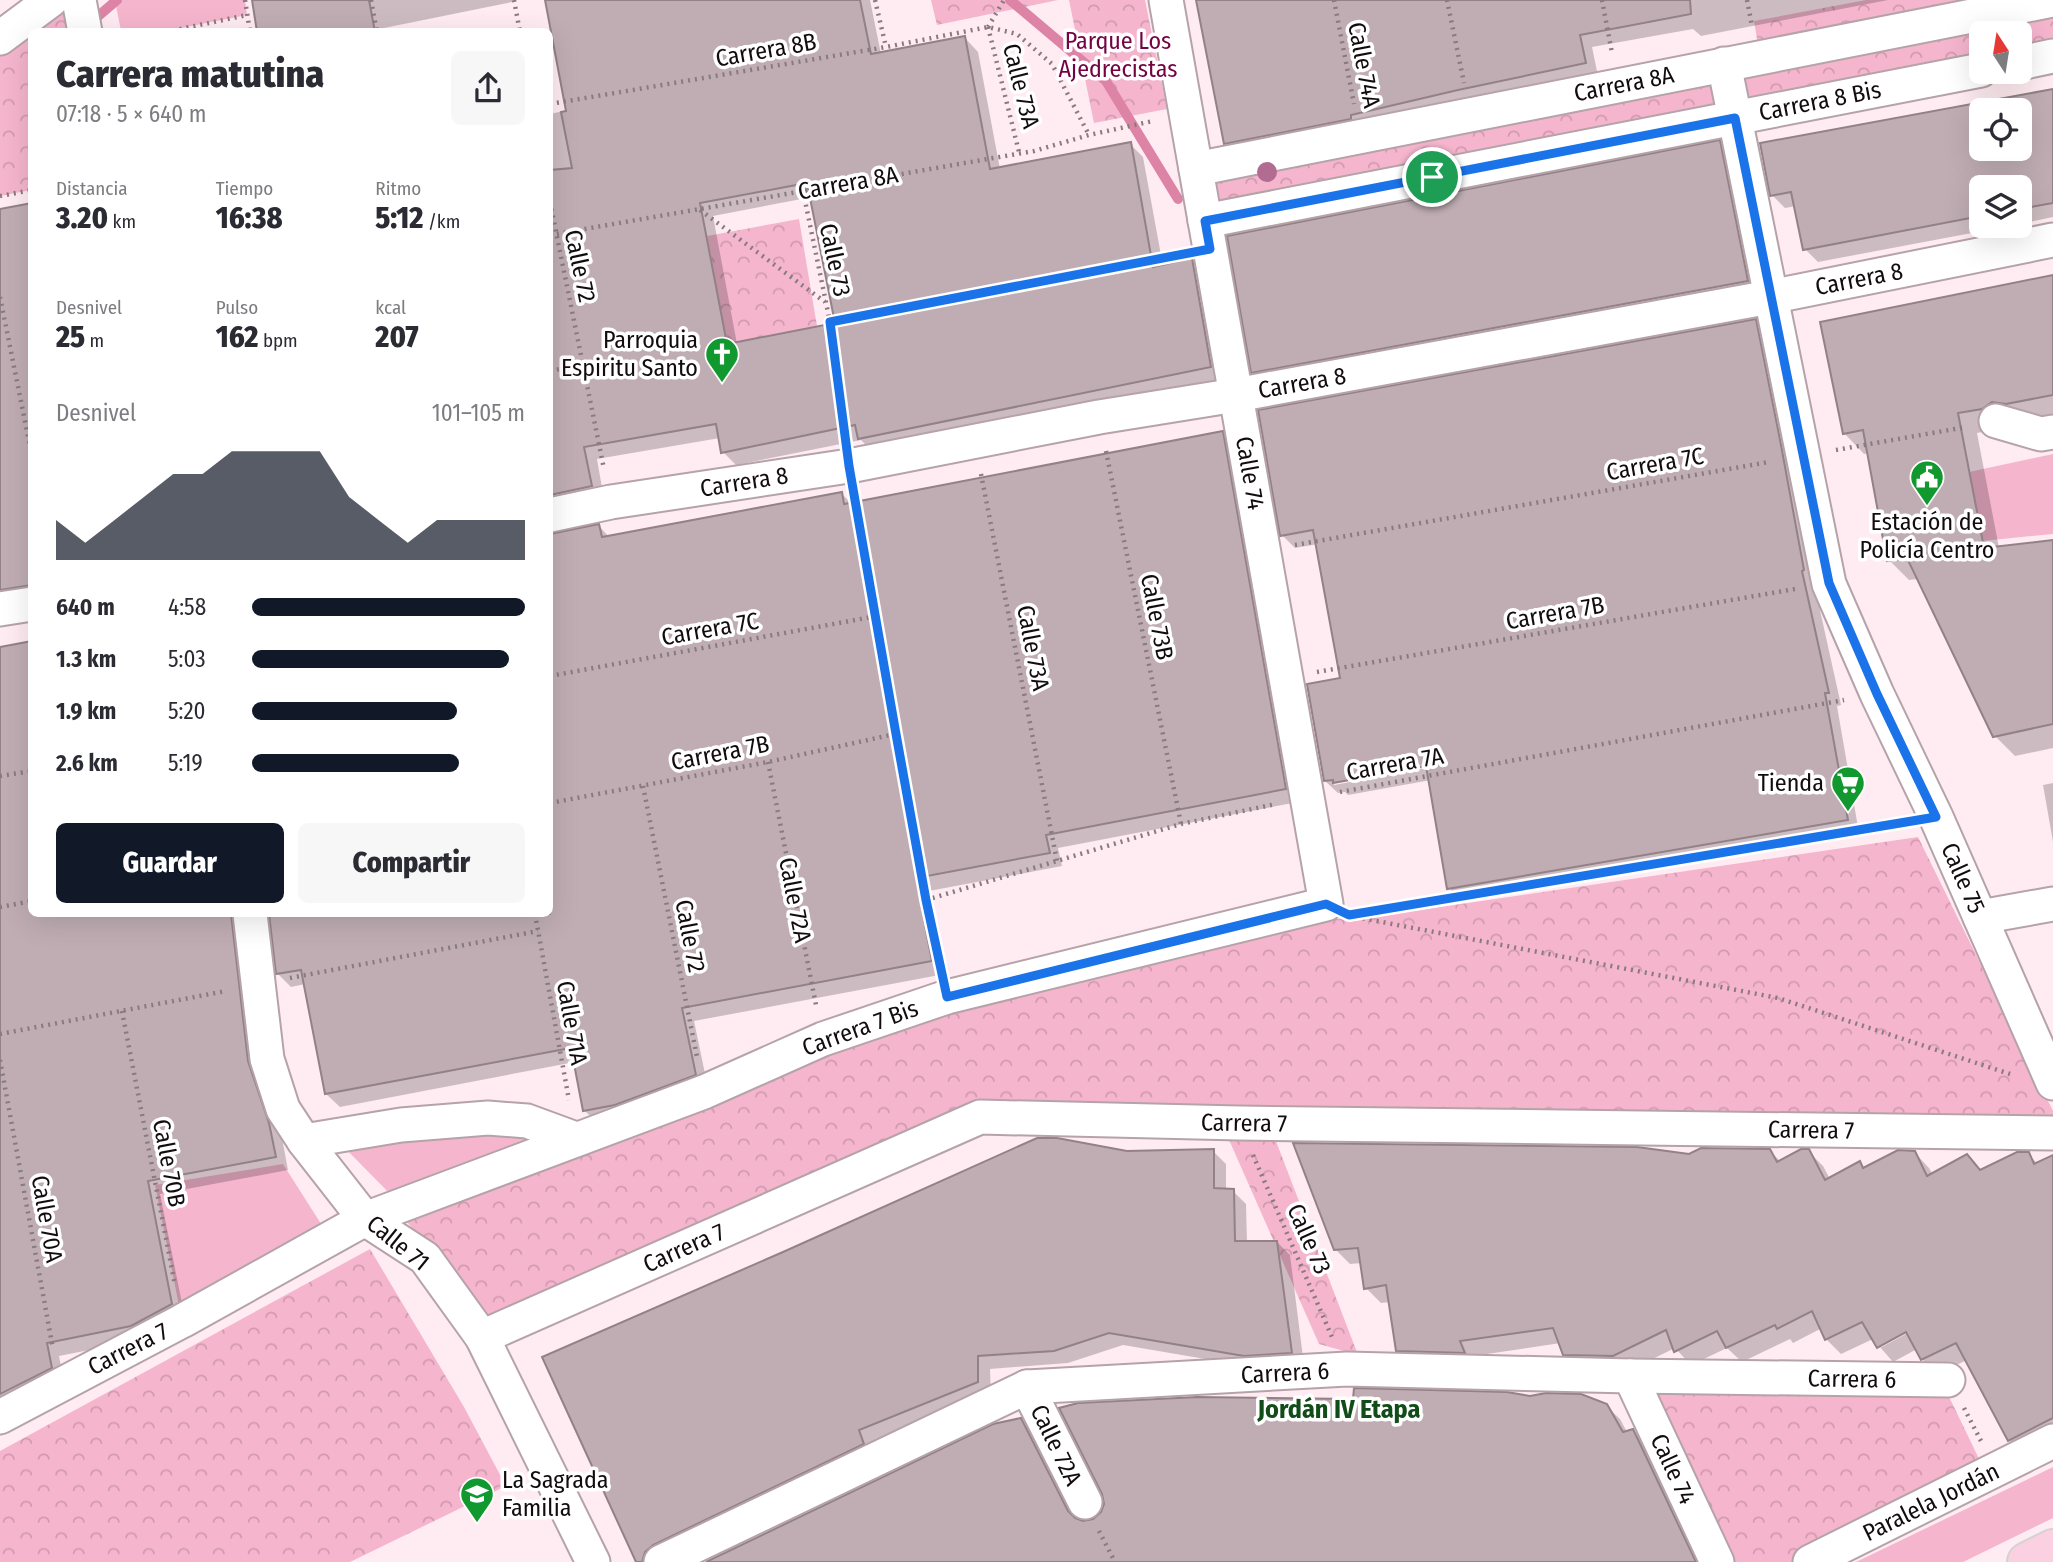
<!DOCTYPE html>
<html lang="es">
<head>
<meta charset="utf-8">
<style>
  :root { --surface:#fff; --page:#f7f7f7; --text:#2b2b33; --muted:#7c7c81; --accent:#111827 }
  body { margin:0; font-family:"Fira Sans Condensed",sans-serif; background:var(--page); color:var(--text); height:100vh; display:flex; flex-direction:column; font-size:26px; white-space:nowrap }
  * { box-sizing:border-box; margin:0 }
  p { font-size:23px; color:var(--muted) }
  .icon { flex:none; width:38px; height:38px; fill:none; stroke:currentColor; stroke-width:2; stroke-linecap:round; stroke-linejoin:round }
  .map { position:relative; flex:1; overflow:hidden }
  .drawer { position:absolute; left:28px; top:28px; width:525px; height:889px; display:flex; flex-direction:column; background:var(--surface); border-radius:10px; box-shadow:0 7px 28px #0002 }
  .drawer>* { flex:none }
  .needle { width:46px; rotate:348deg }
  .buttons { position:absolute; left:1969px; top:21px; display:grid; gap:14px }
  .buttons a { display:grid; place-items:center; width:63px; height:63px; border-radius:10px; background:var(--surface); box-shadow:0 7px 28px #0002; font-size:35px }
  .pin { position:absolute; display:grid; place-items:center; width:60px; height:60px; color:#fff; margin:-30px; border:4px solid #fff; border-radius:50%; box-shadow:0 2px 7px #0007 }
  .round { display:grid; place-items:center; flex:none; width:74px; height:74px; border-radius:10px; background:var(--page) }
  .head { display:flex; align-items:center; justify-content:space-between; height:119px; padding:0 28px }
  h1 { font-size:38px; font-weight:800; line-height:52px }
  .metrics { display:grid; grid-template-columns:repeat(3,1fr); gap:10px; height:119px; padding:7px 28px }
  .metrics div { display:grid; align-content:center }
  .metrics b { font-size:30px; font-weight:800 }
  .metrics small { font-size:19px; font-weight:400 }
  .metrics p { font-size:19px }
  .chart { height:196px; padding:14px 28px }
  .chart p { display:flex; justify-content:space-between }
  .chart svg { width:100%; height:126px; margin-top:7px; fill:var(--accent); opacity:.7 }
  .button { display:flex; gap:14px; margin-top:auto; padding:14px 28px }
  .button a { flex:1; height:80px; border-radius:10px; background:var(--accent); color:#fff; font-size:28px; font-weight:800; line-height:80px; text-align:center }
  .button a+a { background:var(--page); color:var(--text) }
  ul { padding:0 28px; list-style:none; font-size:23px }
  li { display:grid; grid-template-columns:112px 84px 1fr; align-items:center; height:52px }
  li i { height:18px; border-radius:9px; background:var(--accent) }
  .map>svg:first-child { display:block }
  .grass { fill:#f5b5cd }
  .forest { fill:url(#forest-crowns) }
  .shadow { fill:#0003; fill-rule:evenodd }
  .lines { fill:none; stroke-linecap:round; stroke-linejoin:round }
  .stream { stroke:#dc83a6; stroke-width:10 }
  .building { fill:#bfadb3; stroke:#928187; stroke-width:2; fill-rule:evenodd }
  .minor-casing { stroke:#b5a3a9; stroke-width:37 }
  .major-casing { stroke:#d4d3d4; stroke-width:42 }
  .path { stroke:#887b7f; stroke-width:4.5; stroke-dasharray:2 5; stroke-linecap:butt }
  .minor { stroke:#fff; stroke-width:33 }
  .major { stroke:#fbd0e0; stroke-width:38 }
  .tree { fill:#b26c91 }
  .route-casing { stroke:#fff; stroke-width:14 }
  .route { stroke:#1a73e8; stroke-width:9 }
  .labels { text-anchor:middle; stroke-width:7; stroke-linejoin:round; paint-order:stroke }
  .park-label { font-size:24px; fill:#730342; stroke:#fff }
  .street-label { font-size:24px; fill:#120c0e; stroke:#fff }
  .poi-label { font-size:24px; fill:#120c0e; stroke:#fff; text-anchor:end }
  .neighbourhood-label { font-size:26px; font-weight:bold; fill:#114c19; stroke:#fff }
</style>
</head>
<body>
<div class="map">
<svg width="2053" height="1562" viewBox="0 0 2053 1562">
  <defs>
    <pattern id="forest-crowns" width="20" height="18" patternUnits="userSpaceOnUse" patternTransform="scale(1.75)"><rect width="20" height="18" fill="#f5b5cd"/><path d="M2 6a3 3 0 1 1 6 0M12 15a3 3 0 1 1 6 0" fill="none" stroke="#d19aaf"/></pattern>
  </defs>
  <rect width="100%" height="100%" fill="#ffecf2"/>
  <g class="grass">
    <polygon points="115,0 245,0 247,15 166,31 121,31"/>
    <polygon points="2053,454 2053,534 1982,541 1969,472"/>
    <polygon points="485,1122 562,1139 397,1201 339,1142"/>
    <polygon points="283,1164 330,1238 182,1321 155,1185"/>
    <polygon points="2053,1467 2053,1518 1963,1562 1856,1562"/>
  </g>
  <g class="forest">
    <polygon points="931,0 1058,0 937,25"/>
    <polygon points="1069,0 1145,0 1167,109 1094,123"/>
    <polygon points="1866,0 1996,0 1758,45 1754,21"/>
    <polygon points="2053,0 2053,56 2020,63 2020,33 1981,33 1981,70 1205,221 1196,169"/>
    <polygon points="67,10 74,31 32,32 31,190 0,196 0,47"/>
    <polygon points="799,219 817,326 727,344 707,236"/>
    <polygon points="1918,837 2053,1111 2053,1127 978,1112 491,1323 402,1216 889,1030 1322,919 1365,918"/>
    <polygon points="1226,1133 1274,1136 1358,1355 1319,1344"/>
    <polygon points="370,1249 464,1407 506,1486 350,1562 0,1562 0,1451"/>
    <polygon points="1938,1374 1982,1465 1792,1562 1734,1562 1647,1377"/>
  </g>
  <g class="shadow">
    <polygon points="253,0 512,0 512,2 384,28 384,32 244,32 258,29"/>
    <path d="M547,0H870L881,54L965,38L978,52L1000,169L1130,144L1143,157L1163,266L1192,260L1205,274L1224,380L873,452L861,440L736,465L723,452L720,438L597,459L604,499L550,515V114L568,110ZM812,197L837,324L737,344L713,216Z"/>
    <polygon points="1198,0 1888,0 1701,36 1693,29 1592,47 1598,76 1238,156 1225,143"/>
    <path d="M2053,90V217L2020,224V187H1981V226H2009L1818,262L1805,249L1796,206L1785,208L1772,195L1762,144ZM1981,110H2020V149H1981Z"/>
    <polygon points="1719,142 1732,155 1760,294 1266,385 1253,372"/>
    <polygon points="32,205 32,599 0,605 0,211"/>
    <polygon points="2053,277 2053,418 1977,433 1999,548 2053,541 2053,748 2015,756 1995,736 1918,579 1909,580 1889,560 1869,453 1864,454 1844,433"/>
    <path d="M1755,321L1768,334L1814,583L1841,705L1837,706L1859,833L1462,901L1449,888L1431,780L1348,795L1345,792L1338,793L1325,781L1342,679L1318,544L1295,548L1282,535ZM1435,762V766L1334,785V781Z"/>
    <polygon points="1222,433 1236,447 1298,802 1058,848 1062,866 929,891 945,974 694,1021 708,1088 598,1124 585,1111 575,1062 340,1107 326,1094 305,984 291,987 278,974 271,914 550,914 550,535 599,526 610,538 842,494 852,504"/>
    <polygon points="0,649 32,914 250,914 261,1076 282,1138 288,1170 160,1194 185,1318 145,1339 59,1356 64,1381 0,1409"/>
    <polygon points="2053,783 2053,842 2043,785"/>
    <polygon points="1213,1151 1226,1164 1226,1190 1233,1191 1246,1204 1247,1242 1277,1242 1290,1255 1304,1365 1258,1368 1123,1345 1068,1363 990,1369 991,1395 871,1443 876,1457 660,1562 638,1562 545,1358 1127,1152"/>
    <path d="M1770,1151L1781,1162L1808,1151L1823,1166L1830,1179L1859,1163L1865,1169L1914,1152L1929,1168L1933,1175L1967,1156L1982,1171L2028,1154L2038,1164L2053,1157V1440L2024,1455L2009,1440L1967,1360L1937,1374L1922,1359L1917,1349L1893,1362L1873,1339L1841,1354L1826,1339L1822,1328L1793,1343L1790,1339L1742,1362L1727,1348L1691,1365L1675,1348L1628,1371L1580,1369L1565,1354L1561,1343L1413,1365L1397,1350L1390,1302L1381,1303L1366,1288L1362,1263L1350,1264L1335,1249L1689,1156ZM1913,1326L1915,1329L1880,1348V1344Z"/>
    <polygon points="1606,1406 1620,1419 1627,1432 1633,1431 1646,1444 1701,1562 710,1562 1020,1420 1033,1433 1078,1521 1083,1523"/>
  </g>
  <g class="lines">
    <g class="stream">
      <polyline points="1010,0 1106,81 1178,199"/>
      <polyline points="89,24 117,0"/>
    </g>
  </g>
  <g class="building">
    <polygon points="252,0 369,0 375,32 257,32"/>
    <path d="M545,0H860L871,54L965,36L990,169L1131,142L1153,267L1192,258L1211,367L858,439L855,425L721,453L716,424L584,447L592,486L550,495V170L572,168L561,112L566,111ZM807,183L835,323L727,344L700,203Z"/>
    <polygon points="1196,0 1690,0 1691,14 1580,35 1586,63 1458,90 1351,115 1351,119 1224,144"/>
    <path d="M2053,89V203L2020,209V187H1981V216L1803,250L1791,192L1770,196L1760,143ZM1981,110H2020V149H1981Z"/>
    <polygon points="1720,140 1748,281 1251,373 1227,236"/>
    <polygon points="32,203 32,585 0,590 0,209"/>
    <polygon points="2053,275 2053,395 2006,404 1992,402 1982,409 1958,413 1984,548 2053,540 2053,724 1993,737 1907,558 1887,561 1863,430 1843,434 1820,322"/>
    <polygon points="1756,319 1781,445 1804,570 1802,571 1829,693 1825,693 1848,820 1447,889 1426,766 1333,783 1333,780 1324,781 1307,684 1340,678 1313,530 1280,536 1258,410"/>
    <polygon points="1223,431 1286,789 1046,835 1050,853 916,878 932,961 682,1008 696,1075 615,1105 583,1111 571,1048 325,1094 301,970 276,974 269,914 550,914 550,534 599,524 602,537 842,492 844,504"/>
    <polygon points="32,641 32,914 231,914 248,1061 269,1123 276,1157 148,1181 172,1304 131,1326 47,1343 52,1368 0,1394 0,647"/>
    <polygon points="1037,1138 1057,1138 1127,1151 1214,1149 1214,1188 1234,1189 1235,1241 1277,1241 1292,1353 1244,1356 1109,1333 1054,1351 978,1356 978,1382 859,1430 864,1444 653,1545 645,1552 642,1562 636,1562 542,1357 783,1252"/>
    <polygon points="1293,1143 1637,1147 1689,1154 1701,1148 1770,1149 1777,1162 1801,1149 1809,1149 1825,1180 1860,1161 1863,1168 1898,1150 1915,1151 1927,1176 1967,1154 1980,1170 2017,1152 2029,1152 2034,1164 2053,1155 2053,1418 2008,1441 1956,1343 1921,1360 1906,1332 1877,1348 1862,1322 1825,1340 1812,1311 1777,1329 1775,1325 1726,1348 1717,1331 1674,1352 1666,1330 1613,1356 1563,1355 1553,1328 1460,1341 1465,1353 1396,1351 1386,1285 1364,1289 1358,1248 1334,1250"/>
    <polygon points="1354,1388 1507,1392 1530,1396 1546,1393 1581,1394 1607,1404 1623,1432 1633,1429 1696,1562 706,1562 993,1424 1021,1418 1068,1511 1075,1518 1083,1521 1093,1519 1101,1512 1104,1504 1102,1494 1059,1408 1078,1403 1197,1397 1353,1399"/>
  </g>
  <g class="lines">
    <g class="minor-casing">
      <g id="minor">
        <polyline points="79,0 85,32"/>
        <polyline points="0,38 51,0"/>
        <polyline points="2020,63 2053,56"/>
        <polyline points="1724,64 1829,584 1877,694 1936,817 2053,1083"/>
        <polyline points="1196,169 2053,0"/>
        <polyline points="1205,221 1981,70"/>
        <polyline points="1996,421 2041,434 2053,432"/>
        <polyline points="550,515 611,502 849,466 1099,417 1236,395 1770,297 2053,240"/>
        <polyline points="0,609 32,604"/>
        <polyline points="250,914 267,1059 283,1109 304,1141 365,1219 425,1258 482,1337 593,1562"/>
        <polyline points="1980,917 2053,904"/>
        <polyline points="304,1141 401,1125 488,1118 527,1121 576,1139"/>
        <polyline points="482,1337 980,1117 1239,1123 2053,1133"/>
        <polyline points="1630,1376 1717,1562"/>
        <polyline points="1027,1387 1085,1502"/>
        <polyline points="0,1417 182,1321 365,1219 704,1092 823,1039 947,997 1326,904 1166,0"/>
        <polyline points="661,1562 1027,1387 1347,1369 1630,1376 1948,1380"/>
        <polyline points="1810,1562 2053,1441"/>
      </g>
    </g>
    <g class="major-casing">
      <polyline id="major" points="2027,1562 2053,1549"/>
    </g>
    <g class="path">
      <polyline points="245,0 250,32"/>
      <polyline points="371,0 377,32"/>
      <polyline points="514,0 520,32"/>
      <polyline points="875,0 886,47"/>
      <polyline points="1334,0 1354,104"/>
      <polyline points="1447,0 1464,83"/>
      <polyline points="1602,0 1612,53"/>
      <polyline points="1747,0 1752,26"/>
      <polyline points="988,27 1019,152"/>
      <polyline points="988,27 1004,0"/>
      <polyline points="166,32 247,15"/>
      <polyline points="550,104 886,47 988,27 1017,34 1052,64 1089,135"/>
      <polyline points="803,191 830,322 845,432"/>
      <polyline points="0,196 32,190"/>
      <polyline points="550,202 604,469"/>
      <polyline points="700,210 825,302"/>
      <polyline points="550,235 1034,151 1089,135 1153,121"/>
      <polyline points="0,297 32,456"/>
      <polyline points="830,322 1178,255"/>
      <polyline points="550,371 584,364"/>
      <polyline points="1836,450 1966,427"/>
      <polyline points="1106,451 1181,824"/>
      <polyline points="981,474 1057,861"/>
      <polyline points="855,499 896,734 940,966"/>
      <polyline points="1295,545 1769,462"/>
      <polyline points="1317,672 1795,589"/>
      <polyline points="550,676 877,616"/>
      <polyline points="768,762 816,1005"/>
      <polyline points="0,776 32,771"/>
      <polyline points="643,786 697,1057"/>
      <polyline points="1340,792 1844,700"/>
      <polyline points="550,803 768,762 895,734"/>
      <polyline points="926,900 1181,824 1276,804"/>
      <polyline points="0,907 32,901"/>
      <polyline points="535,914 569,1100"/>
      <polyline points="1357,914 1901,823"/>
      <polyline points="1356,917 1778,998 2010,1074"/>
      <polyline points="290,978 538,931"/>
      <polyline points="122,1011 175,1285"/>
      <polyline points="0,1034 226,991"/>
      <polyline points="0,1060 53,1349"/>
      <polyline points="1253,1155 1332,1337"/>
      <polyline points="1964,1408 1981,1441"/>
      <polyline points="1099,1531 1115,1562"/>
    </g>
    <use href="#minor" class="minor"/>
    <use href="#major" class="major"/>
  </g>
  <circle class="tree" cx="1267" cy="172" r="10"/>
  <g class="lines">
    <g class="route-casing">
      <polygon id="route" points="1735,118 1829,583 1877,694 1936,817 1349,915 1326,904 947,997 926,900 896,734 849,466 830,322 1210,249 1205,221"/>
    </g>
    <use href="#route" class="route"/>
  </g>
  <defs>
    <g id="church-pin" transform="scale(1.75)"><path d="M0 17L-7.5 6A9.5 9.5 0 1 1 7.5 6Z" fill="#11982e" stroke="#fff"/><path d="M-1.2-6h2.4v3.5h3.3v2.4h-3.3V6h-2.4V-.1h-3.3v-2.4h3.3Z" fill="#fff"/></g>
    <g id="civic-pin" transform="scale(1.75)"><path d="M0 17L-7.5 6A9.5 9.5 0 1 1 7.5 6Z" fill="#11982e" stroke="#fff"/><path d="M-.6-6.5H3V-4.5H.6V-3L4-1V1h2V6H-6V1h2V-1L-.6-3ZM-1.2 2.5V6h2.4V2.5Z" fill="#fff"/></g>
    <g id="supermarket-pin" transform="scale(1.75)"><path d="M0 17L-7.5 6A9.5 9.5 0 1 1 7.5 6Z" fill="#11982e" stroke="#fff"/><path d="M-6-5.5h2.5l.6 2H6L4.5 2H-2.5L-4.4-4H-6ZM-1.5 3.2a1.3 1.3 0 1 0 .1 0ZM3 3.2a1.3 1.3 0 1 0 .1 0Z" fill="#fff"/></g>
    <g id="school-pin" transform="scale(1.75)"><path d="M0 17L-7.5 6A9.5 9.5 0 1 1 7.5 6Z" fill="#11982e" stroke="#fff"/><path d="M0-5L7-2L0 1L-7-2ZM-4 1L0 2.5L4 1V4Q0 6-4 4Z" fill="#fff"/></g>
  </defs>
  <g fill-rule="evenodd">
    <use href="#church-pin" x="722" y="354"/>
    <use href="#civic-pin" x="1927" y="477"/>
    <use href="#supermarket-pin" x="1848" y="783"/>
    <use href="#school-pin" x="477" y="1494"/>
  </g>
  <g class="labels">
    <g class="park-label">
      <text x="1118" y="49">Parque Los<tspan x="1118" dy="28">Ajedrecistas</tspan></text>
    </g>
    <g class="street-label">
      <text transform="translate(766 50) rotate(-10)" y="8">Carrera 8B</text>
      <text transform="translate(1364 65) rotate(79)" y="8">Calle 74A</text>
      <text transform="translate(1624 84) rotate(-11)" y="8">Carrera 8A</text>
      <text transform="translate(1021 86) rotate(76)" y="8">Calle 73A</text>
      <text transform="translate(1820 101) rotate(-11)" y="8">Carrera 8 Bis</text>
      <text transform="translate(848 183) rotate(-10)" y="8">Carrera 8A</text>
      <text transform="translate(835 260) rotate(78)" y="8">Calle 73</text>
      <text transform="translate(580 266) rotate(78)" y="8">Calle 72</text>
      <text transform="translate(1859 279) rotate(-11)" y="8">Carrera 8</text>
      <text transform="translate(1302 383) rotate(-10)" y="8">Carrera 8</text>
      <text transform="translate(1655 464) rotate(-10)" y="8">Carrera 7C</text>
      <text transform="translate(1250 473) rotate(80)" y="8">Calle 74</text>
      <text transform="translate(744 482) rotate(-9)" y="8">Carrera 8</text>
      <text transform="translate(1555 613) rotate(-10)" y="8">Carrera 7B</text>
      <text transform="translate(1157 617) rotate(79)" y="8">Calle 73B</text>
      <text transform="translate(710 629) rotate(-10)" y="8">Carrera 7C</text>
      <text transform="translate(1033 648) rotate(79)" y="8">Calle 73A</text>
      <text transform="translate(720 753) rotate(-11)" y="8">Carrera 7B</text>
      <text transform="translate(1395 764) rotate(-10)" y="8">Carrera 7A</text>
      <text transform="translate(1963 878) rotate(66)" y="8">Calle 75</text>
      <text transform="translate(795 900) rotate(79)" y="8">Calle 72A</text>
      <text transform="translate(690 936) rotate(79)" y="8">Calle 72</text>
      <text transform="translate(572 1023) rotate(80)" y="8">Calle 71A</text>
      <text transform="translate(860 1028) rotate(-20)" y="8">Carrera 7 Bis</text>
      <text transform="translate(1244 1123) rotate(1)" y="8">Carrera 7</text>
      <text transform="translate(1811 1130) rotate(1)" y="8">Carrera 7</text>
      <text transform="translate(169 1163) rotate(79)" y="8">Calle 70B</text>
      <text transform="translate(47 1219) rotate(80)" y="8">Calle 70A</text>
      <text transform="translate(1309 1239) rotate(66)" y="8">Calle 73</text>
      <text transform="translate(398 1243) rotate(39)" y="8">Calle 71</text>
      <text transform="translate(684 1248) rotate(-24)" y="8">Carrera 7</text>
      <text transform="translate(128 1349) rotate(-27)" y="8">Carrera 7</text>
      <text transform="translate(1285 1373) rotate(-3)" y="8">Carrera 6</text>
      <text transform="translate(1852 1379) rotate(1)" y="8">Carrera 6</text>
      <text transform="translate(1056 1445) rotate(64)" y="8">Calle 72A</text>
      <text transform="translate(1673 1469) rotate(65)" y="8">Calle 74</text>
      <text transform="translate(1931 1502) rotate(-26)" y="8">Paralela Jordán</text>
    </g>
    <g class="poi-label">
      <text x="698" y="348">Parroquia<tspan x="698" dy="28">Espiritu Santo</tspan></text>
      <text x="1927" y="530" text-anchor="middle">Estación de<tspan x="1927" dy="28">Policía Centro</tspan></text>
      <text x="1824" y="791">Tienda</text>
      <text x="502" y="1488" text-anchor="start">La Sagrada<tspan x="502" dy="28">Familia</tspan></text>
    </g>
    <g class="neighbourhood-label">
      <text x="1339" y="1418">Jordán IV Etapa</text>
    </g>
  </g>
</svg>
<div class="buttons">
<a><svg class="needle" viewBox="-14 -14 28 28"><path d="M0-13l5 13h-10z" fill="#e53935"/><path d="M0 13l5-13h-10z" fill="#7c7c81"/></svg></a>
<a><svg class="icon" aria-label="locate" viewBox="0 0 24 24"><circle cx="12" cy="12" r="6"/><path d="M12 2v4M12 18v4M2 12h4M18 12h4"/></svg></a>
<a><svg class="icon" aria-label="layers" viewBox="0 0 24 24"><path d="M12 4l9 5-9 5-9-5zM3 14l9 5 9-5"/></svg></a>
</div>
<div class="pin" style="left:1432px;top:177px;background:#1e9e55"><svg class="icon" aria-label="arrive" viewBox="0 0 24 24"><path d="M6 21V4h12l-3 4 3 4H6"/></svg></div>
<section class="drawer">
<div class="head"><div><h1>Carrera matutina</h1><p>07:18 · 5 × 640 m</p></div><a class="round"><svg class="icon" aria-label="share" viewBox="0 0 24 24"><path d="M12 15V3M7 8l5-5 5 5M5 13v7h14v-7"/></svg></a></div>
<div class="metrics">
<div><p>Distancia</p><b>3.20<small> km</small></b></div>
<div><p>Tiempo</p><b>16:38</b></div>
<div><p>Ritmo</p><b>5:12<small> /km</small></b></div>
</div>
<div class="metrics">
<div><p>Desnivel</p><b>25<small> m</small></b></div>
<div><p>Pulso</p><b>162<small> bpm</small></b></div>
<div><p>kcal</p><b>207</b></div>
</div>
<div class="chart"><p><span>Desnivel</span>101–105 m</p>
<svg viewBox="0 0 160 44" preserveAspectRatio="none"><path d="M0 44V30L10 38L20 30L30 22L40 14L50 14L60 6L70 6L80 6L90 6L100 22L110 30L120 38L130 30L140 30L150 30L160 30V44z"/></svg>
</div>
<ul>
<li><b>640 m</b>4:58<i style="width:100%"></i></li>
<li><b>1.3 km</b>5:03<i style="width:94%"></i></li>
<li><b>1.9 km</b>5:20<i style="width:75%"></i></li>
<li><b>2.6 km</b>5:19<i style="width:76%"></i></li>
</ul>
<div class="button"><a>Guardar</a><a>Compartir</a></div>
</section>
</div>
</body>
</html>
